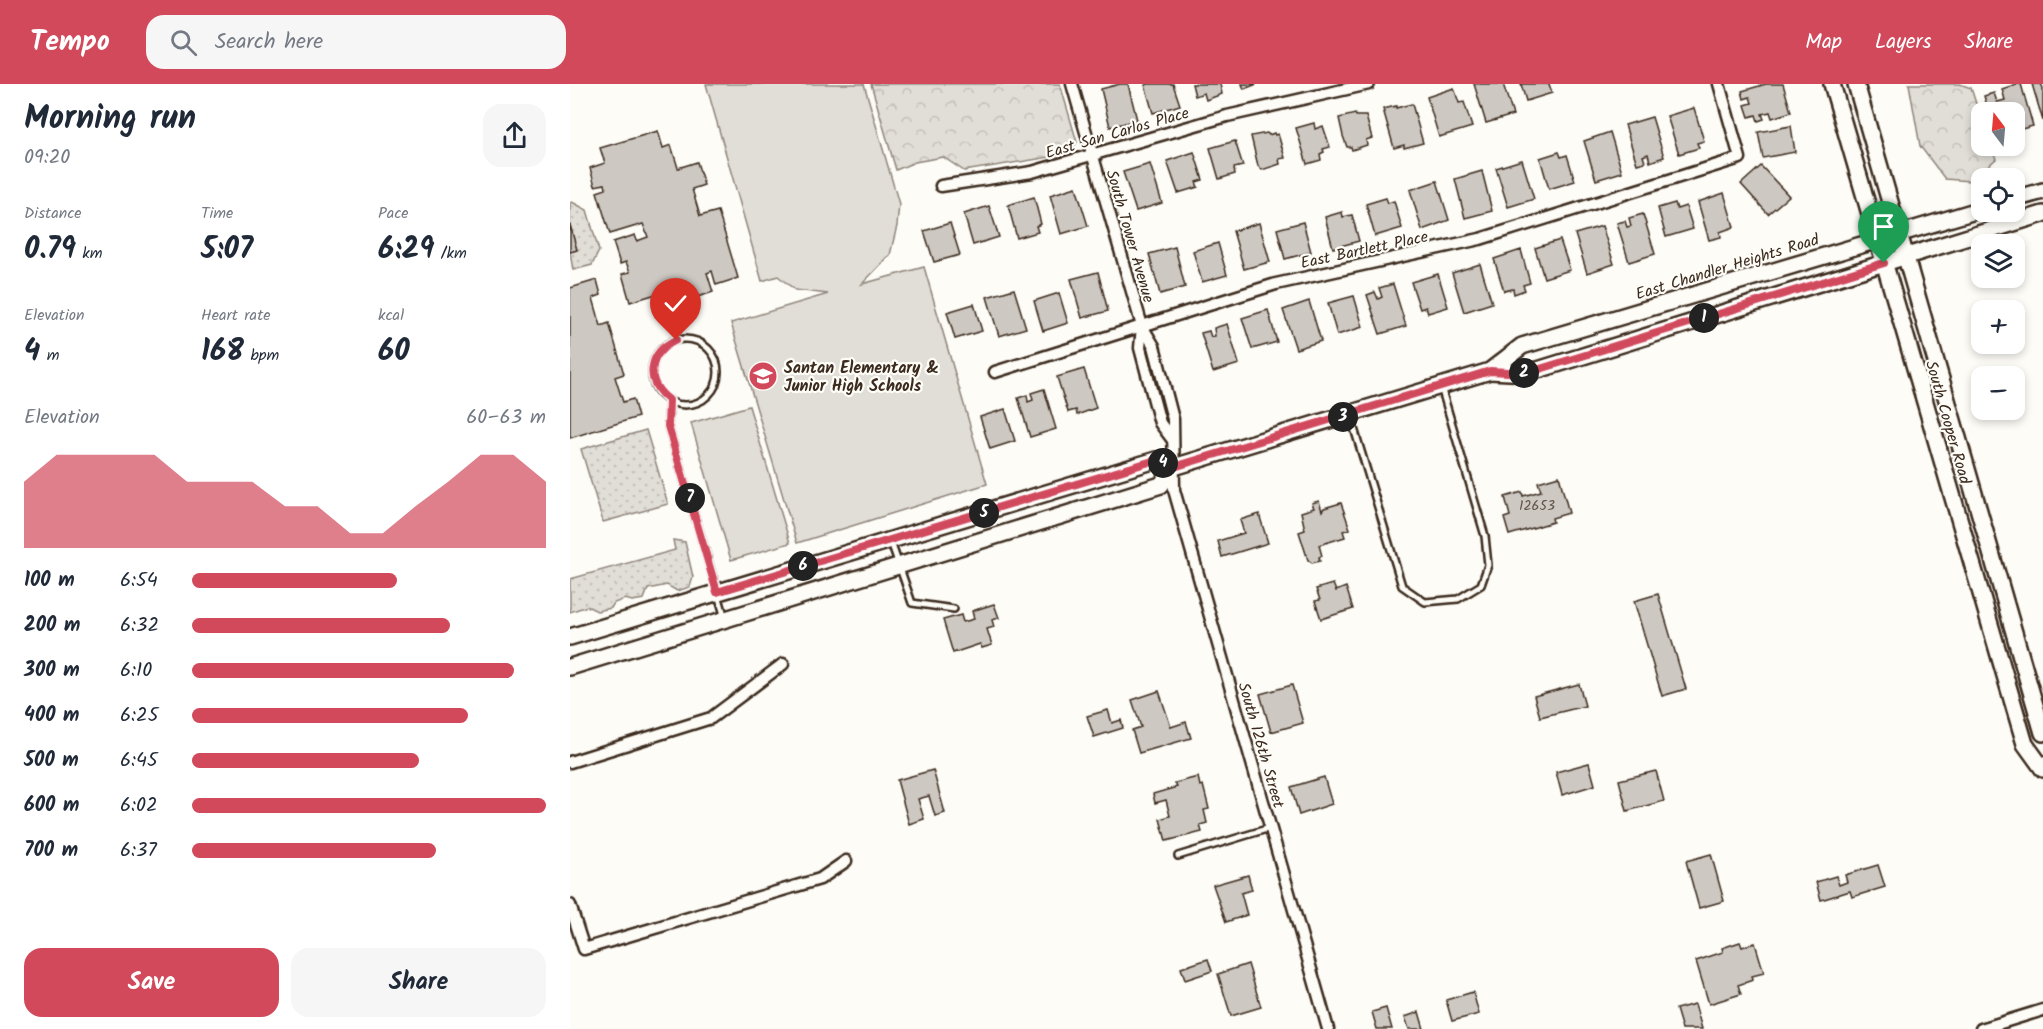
<!DOCTYPE html>
<html lang="en">
<head>
<meta charset="utf-8">
<style>
  :root { --surface:#fff; --page:#f6f6f7; --text:#1f2937; --muted:#747a83; --accent:#d1495b }
  body { margin:0; font-family:Kalam,sans-serif; background:var(--page); color:var(--text); height:100vh; display:flex; flex-direction:column; font-size:22px; white-space:nowrap }
  * { box-sizing:border-box; margin:0 }
  p { font-size:20px; color:var(--muted) }
  .icon { flex:none; width:33px; height:33px; fill:none; stroke:currentColor; stroke-width:2; stroke-linecap:round; stroke-linejoin:round }
  .map { position:relative; flex:1; overflow:hidden }
  .panel { display:flex; flex-direction:column; background:var(--surface); width:570px }
  .panel>* { flex:none }
  .needle { width:39px; rotate:344deg }
  .fabs { position:absolute; left:1401px; top:18px; display:grid; gap:12px }
  .fabs a { display:grid; place-items:center; width:54px; height:54px; border-radius:12px; background:var(--surface); box-shadow:0 3px 9px #0003; font-size:30px }
  .pin { position:absolute; display:grid; place-items:center; width:51px; height:51px; color:#fff; margin:-62px -26px; border-radius:50% 50% 50% 0; rotate:-45deg; box-shadow:0 0 6px #0007 }
  .pin .icon { rotate:45deg }
  .km { position:absolute; width:30px; height:30px; margin:-15px; border-radius:50%; background:#222; color:#fff; font-size:16px; line-height:30px; text-align:center }
  .round { display:grid; place-items:center; flex:none; width:63px; height:63px; border-radius:18px; background:var(--page) }
  .overview { display:flex; align-items:center; justify-content:space-between; height:102px; padding:0 24px }
  h1 { font-size:33px; font-weight:800; line-height:45px }
  .figures { display:grid; grid-template-columns:repeat(3,1fr); gap:9px; height:102px; padding:6px 24px }
  .figures div { display:grid; align-content:center }
  .figures b { font-size:30px; font-weight:800 }
  .figures small { font-size:16px; font-weight:400 }
  .figures p { font-size:16px }
  .chart { height:168px; padding:12px 24px }
  .chart p { display:flex; justify-content:space-between }
  .chart svg { width:100%; height:108px; margin-top:6px; fill:var(--accent); opacity:.7 }
  .action { display:flex; gap:12px; margin-top:auto; padding:12px 24px }
  .action a { flex:1; height:69px; border-radius:18px; background:var(--accent); color:#fff; font-size:24px; font-weight:800; line-height:69px; text-align:center }
  .action a+a { background:var(--page); color:var(--text) }
  ul { padding:0 24px; list-style:none; font-size:20px }
  li { display:grid; grid-template-columns:96px 72px 1fr; align-items:center; height:45px }
  li i { height:15px; border-radius:8px; background:var(--accent) }
  header { display:flex; align-items:center; gap:36px; box-sizing:border-box; height:84px; padding:0 30px; background:var(--accent); color:#fff }
  header strong { font-size:28px }
  nav { display:flex; gap:33px; margin-inline-start:auto; font-size:21px }
  .search { width:420px; height:54px; background:var(--page); display:flex; align-items:center; gap:15px; box-sizing:border-box; padding:0 21px; border-radius:18px; color:var(--muted); font-size:22px }
  main { display:flex; flex:1; min-height:0 }
  .map>svg:first-child { display:block }
  .grass { fill:url(#grass-dots); stroke:#8e847a; stroke-width:1.5 }
  .park { fill:url(#park-crowns); stroke:#8e847a; stroke-width:1.5 }
  .pitch { fill:#e1ded7; stroke:#8e847a; stroke-width:1.5 }
  .building { fill:#cdc8c2; stroke:#3b2a1e; stroke-width:1.5 }
  .lines { fill:none; stroke-linecap:round; stroke-linejoin:round }
  .lane-casing { stroke:#3b2a1e; stroke-width:10 }
  .street-casing { stroke:#3b2a1e; stroke-width:15 }
  .secondary-casing { stroke:#3b2a1e; stroke-width:20 }
  .lane { stroke:#fdfcf7; stroke-width:5 }
  .street { stroke:#fdfcf7; stroke-width:10 }
  .secondary { stroke:#fdfcf7; stroke-width:15 }
  .route-casing { stroke:#fff; stroke-width:12 }
  .route { stroke:#d1495b; stroke-width:8 }
  .labels { text-anchor:middle; stroke-width:4.5; stroke-linejoin:round; paint-order:stroke }
  .number-label { font-size:14px; fill:#605247 }
  .street-label { font-size:16px; fill:#3b2a1e; stroke:#fdfcf7 }
  .poi-label { font-size:16px; font-weight:bold; fill:#3b2a1e; stroke:#fdfcf7; text-anchor:start }
</style>
</head>
<body>
<header>
<strong>Tempo</strong>
<div class="search"><svg class="icon" aria-label="search" viewBox="0 0 24 24"><circle cx="10" cy="10" r="6"/><path d="M15 15l6 6"/></svg>Search here</div>
<nav><a>Map</a><a>Layers</a><a>Share</a></nav>
</header>
<main>
<section class="panel">
<div class="overview"><div><h1>Morning run</h1><p>09:20</p></div><a class="round"><svg class="icon" aria-label="share" viewBox="0 0 24 24"><path d="M12 15V3M7 8l5-5 5 5M5 13v7h14v-7"/></svg></a></div>
<div class="figures">
<div><p>Distance</p><b>0.79<small> km</small></b></div>
<div><p>Time</p><b>5:07</b></div>
<div><p>Pace</p><b>6:29<small> /km</small></b></div>
</div>
<div class="figures">
<div><p>Elevation</p><b>4<small> m</small></b></div>
<div><p>Heart rate</p><b>168<small> bpm</small></b></div>
<div><p>kcal</p><b>60</b></div>
</div>
<div class="chart"><p><span>Elevation</span>60–63 m</p>
<svg viewBox="0 0 160 44" preserveAspectRatio="none"><path d="M0 44V17L10 6L20 6L30 6L40 6L50 17L60 17L70 17L80 27L90 27L100 38L110 38L120 27L130 17L140 6L150 6L160 17V44z"/></svg>
</div>
<ul>
<li><b>100 m</b>6:54<i style="width:58%"></i></li>
<li><b>200 m</b>6:32<i style="width:73%"></i></li>
<li><b>300 m</b>6:10<i style="width:91%"></i></li>
<li><b>400 m</b>6:25<i style="width:78%"></i></li>
<li><b>500 m</b>6:45<i style="width:64%"></i></li>
<li><b>600 m</b>6:02<i style="width:100%"></i></li>
<li><b>700 m</b>6:37<i style="width:69%"></i></li>
</ul>
<div class="action"><a>Save</a><a>Share</a></div>
</section>
<div class="map">
<svg width="1473" height="945" viewBox="0 0 1473 945">
  <defs>
    <pattern id="grass-dots" width="8" height="8" patternUnits="userSpaceOnUse" patternTransform="scale(1.5)"><rect width="8" height="8" fill="#e1ded7"/><path d="M2 2h.1M6 6h.1" fill="none" stroke="#c2bfb8" stroke-width="1.8" stroke-linecap="round"/></pattern>
    <pattern id="park-crowns" width="20" height="18" patternUnits="userSpaceOnUse" patternTransform="scale(1.5)"><rect width="20" height="18" fill="#e1ded7"/><path d="M2 6a3 3 0 1 1 6 0M12 15a3 3 0 1 1 6 0" fill="none" stroke="#c2bfb8"/></pattern>
  </defs>
  <rect width="100%" height="100%" fill="#fdfcf7"/>
  <filter id="ink" filterUnits="userSpaceOnUse"><feTurbulence type="fractalNoise" baseFrequency=".0167" numOctaves="2"/><feDisplacementMap in="SourceGraphic" scale="12" xChannelSelector="R" yChannelSelector="G"/><feConvolveMatrix kernelMatrix="1 2 1 2 8 2 1 2 1" color-interpolation-filters="sRGB"/></filter>
  <g filter="url(#ink)">
    <g class="grass">
      <polygon points="2,118 17,126 29,167 22,181 3,186 0,168 7,166 0,141 0,119"/>
      <polygon points="76,346 98,420 33,438 11,365"/>
      <polygon points="103,456 115,458 123,493 120,503 107,507 97,501 78,505 74,515 62,517 55,515 44,519 41,524 27,527 17,522 0,528 0,495 105,466"/>
    </g>
    <g class="park">
      <polygon points="301,0 490,0 507,58 498,70 394,87 373,73 345,78 326,86"/>
      <polygon points="1339,0 1390,0 1401,4 1411,35 1412,62 1421,62 1426,75 1400,97 1375,95 1350,62"/>
    </g>
    <g class="pitch">
      <polygon points="136,0 294,0 329,120 327,142 320,171 292,200 354,183 417,400 227,459 161,239 258,210 225,206 208,192 192,197"/>
      <polygon points="179,322 220,459 161,476 121,339"/>
    </g>
    <g class="building">
      <polygon points="550,0 558,0 567,36 540,43 531,5"/>
      <polygon points="579,0 603,0 610,21 583,29 575,1"/>
      <polygon points="622,0 650,0 652,10 636,16 634,9 625,12"/>
      <polygon points="672,0 687,0 674,5"/>
      <polygon points="904,0 933,0 943,31 916,39"/>
      <polygon points="951,0 979,0 982,9 956,17"/>
      <polygon points="1196,0 1213,0 1221,28 1202,34 1200,28 1192,30 1194,35 1188,37 1186,31 1179,33 1175,21 1182,19 1180,13 1174,15 1172,7"/>
      <polygon points="1447,0 1451,0 1463,42 1444,47 1444,28 1419,28 1414,12 1424,9 1427,18 1435,16 1432,5"/>
      <polygon points="1462,0 1471,0 1473,4 1473,37"/>
      <polygon points="884,4 889,19 894,18 902,43 869,53 857,13"/>
      <polygon points="842,20 853,59 834,64 834,61 824,64 813,25 826,22 826,24"/>
      <polygon points="1124,24 1134,57 1127,59 1129,64 1109,70 1097,32"/>
      <polygon points="785,30 786,32 796,32 802,54 796,56 797,61 782,66 781,63 777,63 773,52 769,34"/>
      <polygon points="1082,33 1094,73 1080,78 1078,70 1073,72 1075,78 1067,80 1055,41"/>
      <polygon points="744,39 745,45 753,42 760,63 753,65 754,68 750,70 751,76 737,80 726,44"/>
      <polygon points="1221,42 1225,68 1193,74 1188,48"/>
      <polygon points="88,47 93,64 101,61 108,84 127,78 134,101 122,105 130,132 148,127 168,194 146,201 142,187 137,189 143,208 125,214 120,200 114,203 117,214 100,220 96,207 60,218 52,190 60,188 56,178 50,180 43,158 65,151 67,157 78,153 73,140 40,150 27,108 36,105 35,100 25,102 20,84 35,79 30,64"/>
      <polygon points="1040,48 1052,88 1026,96 1014,57"/>
      <polygon points="697,49 699,51 704,49 705,51 708,50 715,74 709,75 710,80 692,86 688,82 681,52"/>
      <polygon points="665,57 673,82 664,84 665,90 649,95 640,64"/>
      <polygon points="624,68 633,96 626,98 628,103 608,109 597,77"/>
      <polygon points="989,68 991,73 997,71 1005,97 979,105 970,74"/>
      <polygon points="952,76 964,115 938,123 926,84"/>
      <polygon points="580,80 592,119 566,127 553,88"/>
      <polygon points="1191,82 1219,112 1198,130 1171,100"/>
      <polygon points="912,87 922,127 895,134 885,95"/>
      <polygon points="867,97 879,136 852,146 840,106"/>
      <polygon points="506,103 518,142 491,150 480,111"/>
      <polygon points="1154,109 1164,143 1150,148 1151,153 1139,156 1128,118"/>
      <polygon points="464,113 471,140 466,142 468,148 447,154 438,121"/>
      <polygon points="816,114 818,119 824,117 832,144 805,152 796,120"/>
      <polygon points="1105,119 1107,125 1116,122 1123,145 1096,153 1088,124"/>
      <polygon points="419,122 429,153 403,161 394,130"/>
      <polygon points="772,128 773,133 782,131 789,157 763,164 755,133"/>
      <polygon points="1073,130 1085,170 1059,178 1047,139 1055,137 1057,143 1061,142 1059,134"/>
      <polygon points="733,138 741,168 715,175 707,145"/>
      <polygon points="380,139 390,171 364,178 354,147"/>
      <polygon points="689,139 700,178 674,185 663,147"/>
      <polygon points="0,141 7,166 0,168"/>
      <polygon points="1032,142 1044,180 1017,189 1005,150"/>
      <polygon points="990,156 1000,186 974,194 965,164"/>
      <polygon points="648,159 657,191 632,198 623,167"/>
      <polygon points="605,163 615,203 590,210 579,170"/>
      <polygon points="951,166 960,199 953,201 955,206 944,210 943,205 934,207 924,175"/>
      <polygon points="910,180 922,219 894,228 882,189"/>
      <polygon points="528,188 538,227 512,234 501,195"/>
      <polygon points="868,190 878,223 858,229 856,223 850,225 841,198"/>
      <polygon points="27,196 31,211 23,214 31,242 39,239 54,290 45,293 53,318 63,315 68,333 0,354 0,204"/>
      <polygon points="823,200 836,242 810,250 797,211 805,208 808,215 812,213 809,204"/>
      <polygon points="444,205 456,244 429,252 417,213"/>
      <polygon points="489,209 498,239 473,247 464,217"/>
      <polygon points="784,212 793,243 767,251 758,219"/>
      <polygon points="739,217 751,257 726,265 713,226"/>
      <polygon points="404,220 412,247 385,255 377,228"/>
      <polygon points="698,226 707,258 682,265 672,234"/>
      <polygon points="657,240 669,280 643,288 631,249 639,247 641,253 645,252 644,244"/>
      <polygon points="514,285 526,324 507,331 506,326 498,328 487,293"/>
      <polygon points="474,305 486,345 460,353 448,314 457,311 458,318 463,316 461,309"/>
      <polygon points="435,325 445,357 420,365 410,333"/>
      <polygon points="989,392 999,429 982,434 983,438 939,451 934,434 940,432 935,413 952,408 953,412 971,407 968,398"/>
      <polygon points="749,417 752,427 754,424 771,419 780,445 773,447 775,453 749,461 752,472 749,473 750,477 742,479 738,476 729,448 735,446 731,428 744,424 742,419"/>
      <polygon points="689,430 698,459 652,473 648,457 674,449 670,436"/>
      <polygon points="763,500 766,507 776,503 783,525 751,535 745,517 750,516 746,505"/>
      <polygon points="1088,510 1116,605 1092,612 1064,517"/>
      <polygon points="424,520 429,534 422,536 424,543 417,545 422,561 412,564 410,560 383,569 373,536 391,531 393,538 404,535 402,527"/>
      <polygon points="1009,600 1015,622 970,633 964,612"/>
      <polygon points="722,601 733,639 701,648 690,610"/>
      <polygon points="589,607 601,643 616,638 621,654 569,669 562,646 571,643 562,616"/>
      <polygon points="538,626 542,639 551,636 553,644 524,653 517,632"/>
      <polygon points="1019,679 1025,701 992,711 986,688"/>
      <polygon points="363,686 375,729 365,732 359,712 348,715 354,735 339,740 327,696"/>
      <polygon points="1086,687 1094,717 1057,727 1049,696"/>
      <polygon points="628,693 630,702 633,701 639,725 634,726 637,739 630,741 632,748 596,757 590,735 600,732 596,716 585,719 583,710 607,703 605,699"/>
      <polygon points="754,693 762,720 729,731 721,703"/>
      <polygon points="1141,770 1154,817 1129,824 1116,777"/>
      <polygon points="1308,781 1315,803 1282,813 1280,807 1251,816 1246,798 1266,792 1269,801 1277,798 1275,791"/>
      <polygon points="678,791 682,806 671,809 677,831 656,838 643,801"/>
      <polygon points="1170,858 1172,863 1185,859 1194,889 1182,892 1183,896 1168,901 1171,910 1139,920 1126,877 1153,868 1152,864"/>
      <polygon points="638,875 642,887 615,896 611,884"/>
      <polygon points="678,880 691,923 661,932 648,890"/>
      <polygon points="903,908 909,930 882,937 876,916"/>
      <polygon points="1125,920 1132,945 1112,945 1106,925"/>
      <polygon points="816,924 822,945 807,945 802,928"/>
      <polygon points="849,928 854,945 839,945 835,933"/>
    </g>
    <g class="lines">
      <g class="lane-casing">
        <g id="lane">
          <circle cx="115" cy="288" r="33"/>
          <polyline points="99,316 98,342 155,534"/>
          <polyline points="780,331 832,502 855,518 888,515 911,501 918,481 915,452 871,303"/>
          <polyline points="321,458 342,519 384,525"/>
          <polyline points="608,772 700,744"/>
        </g>
      </g>
      <g class="street-casing">
        <g id="street">
          <polyline points="502,0 572,242 584,262 603,335 604,406 758,945"/>
          <polyline points="371,102 462,88 657,32 799,0"/>
          <polyline points="572,242 570,264 590,339 602,355"/>
          <polyline points="425,288 706,200 910,155 1170,74 1149,0"/>
          <polyline points="0,678 141,634 213,580"/>
          <polyline points="0,821 14,865 250,795 276,777"/>
          <polyline points="1411,945 1473,926"/>
        </g>
      </g>
      <g class="secondary-casing">
        <g id="secondary">
          <polyline points="1262,0 1455,660 1473,685"/>
          <polyline points="1286,0 1473,649"/>
          <polyline points="1444,115 1473,107"/>
          <polyline points="920,287 958,289 1473,130"/>
          <polyline points="0,553 586,376 604,383"/>
          <polyline points="0,583 591,401 604,383 920,287 952,262 1412,125"/>
        </g>
      </g>
      <use href="#lane" class="lane"/>
      <use href="#street" class="street"/>
      <use href="#secondary" class="secondary"/>
    </g>
  </g>
  <g class="lines" filter="url(#ink)">
    <g class="route-casing">
      <path id="route" d="M106,256C78,269 74,297 99,316L98,342L147,508L586,376L604,383L920,287L957,289L1314,179"/>
    </g>
    <use href="#route" class="route"/>
  </g>
  <defs>
    <g id="school-disc" transform="scale(1.5)"><circle r="9.5" fill="#d1495b" stroke="#fdfcf7"/><path d="M0-5L7-2L0 1L-7-2ZM-4 1L0 2.5L4 1V4Q0 6-4 4Z" fill="#fff"/></g>
  </defs>
  <g fill-rule="evenodd">
    <use href="#school-disc" x="193" y="292"/>
  </g>
  <g class="labels">
    <g class="number-label">
      <text x="967" y="426">12653</text>
    </g>
    <g class="street-label">
      <text transform="translate(547 48) rotate(-16)" y="6">East San Carlos Place</text>
      <text transform="translate(561 152) rotate(74)" y="6">South Tower Avenue</text>
      <text transform="translate(794 165) rotate(-12)" y="6">East Bartlett Place</text>
      <text transform="translate(1157 182) rotate(-17)" y="6">East Chandler Heights Road</text>
      <text transform="translate(1379 338) rotate(74)" y="6">South Cooper Road</text>
      <text transform="translate(692 661) rotate(74)" y="6">South 126th Street</text>
    </g>
    <g class="poi-label">
      <text x="214" y="289">Santan Elementary &amp;<tspan x="214" dy="18">Junior High Schools</tspan></text>
    </g>
  </g>
</svg>
<div class="fabs">
<a><svg class="needle" viewBox="-14 -14 28 28"><path d="M0-13l5 13h-10z" fill="#e53935"/><path d="M0 13l5-13h-10z" fill="#747a83"/></svg></a>
<a><svg class="icon" aria-label="locate" viewBox="0 0 24 24"><circle cx="12" cy="12" r="6"/><path d="M12 2v4M12 18v4M2 12h4M18 12h4"/></svg></a>
<a><svg class="icon" aria-label="layers" viewBox="0 0 24 24"><path d="M12 4l9 5-9 5-9-5zM3 14l9 5 9-5"/></svg></a>
<a>+</a>
<a>−</a>
</div>
<div class="pin" style="left:1314px;top:179px;background:#1e9e55"><svg class="icon" aria-label="arrive" viewBox="0 0 24 24"><path d="M6 21V4h12l-3 4 3 4H6"/></svg></div>
<div class="pin" style="left:106px;top:256px;background:#d93025"><svg class="icon" aria-label="check" viewBox="0 0 24 24"><path d="M5 12l5 5 9-10"/></svg></div>
<b class="km" style="left:1134px;top:234px">1</b>
<b class="km" style="left:954px;top:289px">2</b>
<b class="km" style="left:773px;top:333px">3</b>
<b class="km" style="left:593px;top:379px">4</b>
<b class="km" style="left:414px;top:429px">5</b>
<b class="km" style="left:233px;top:482px">6</b>
<b class="km" style="left:120px;top:414px">7</b>
</div>
</main>
</body>
</html>
